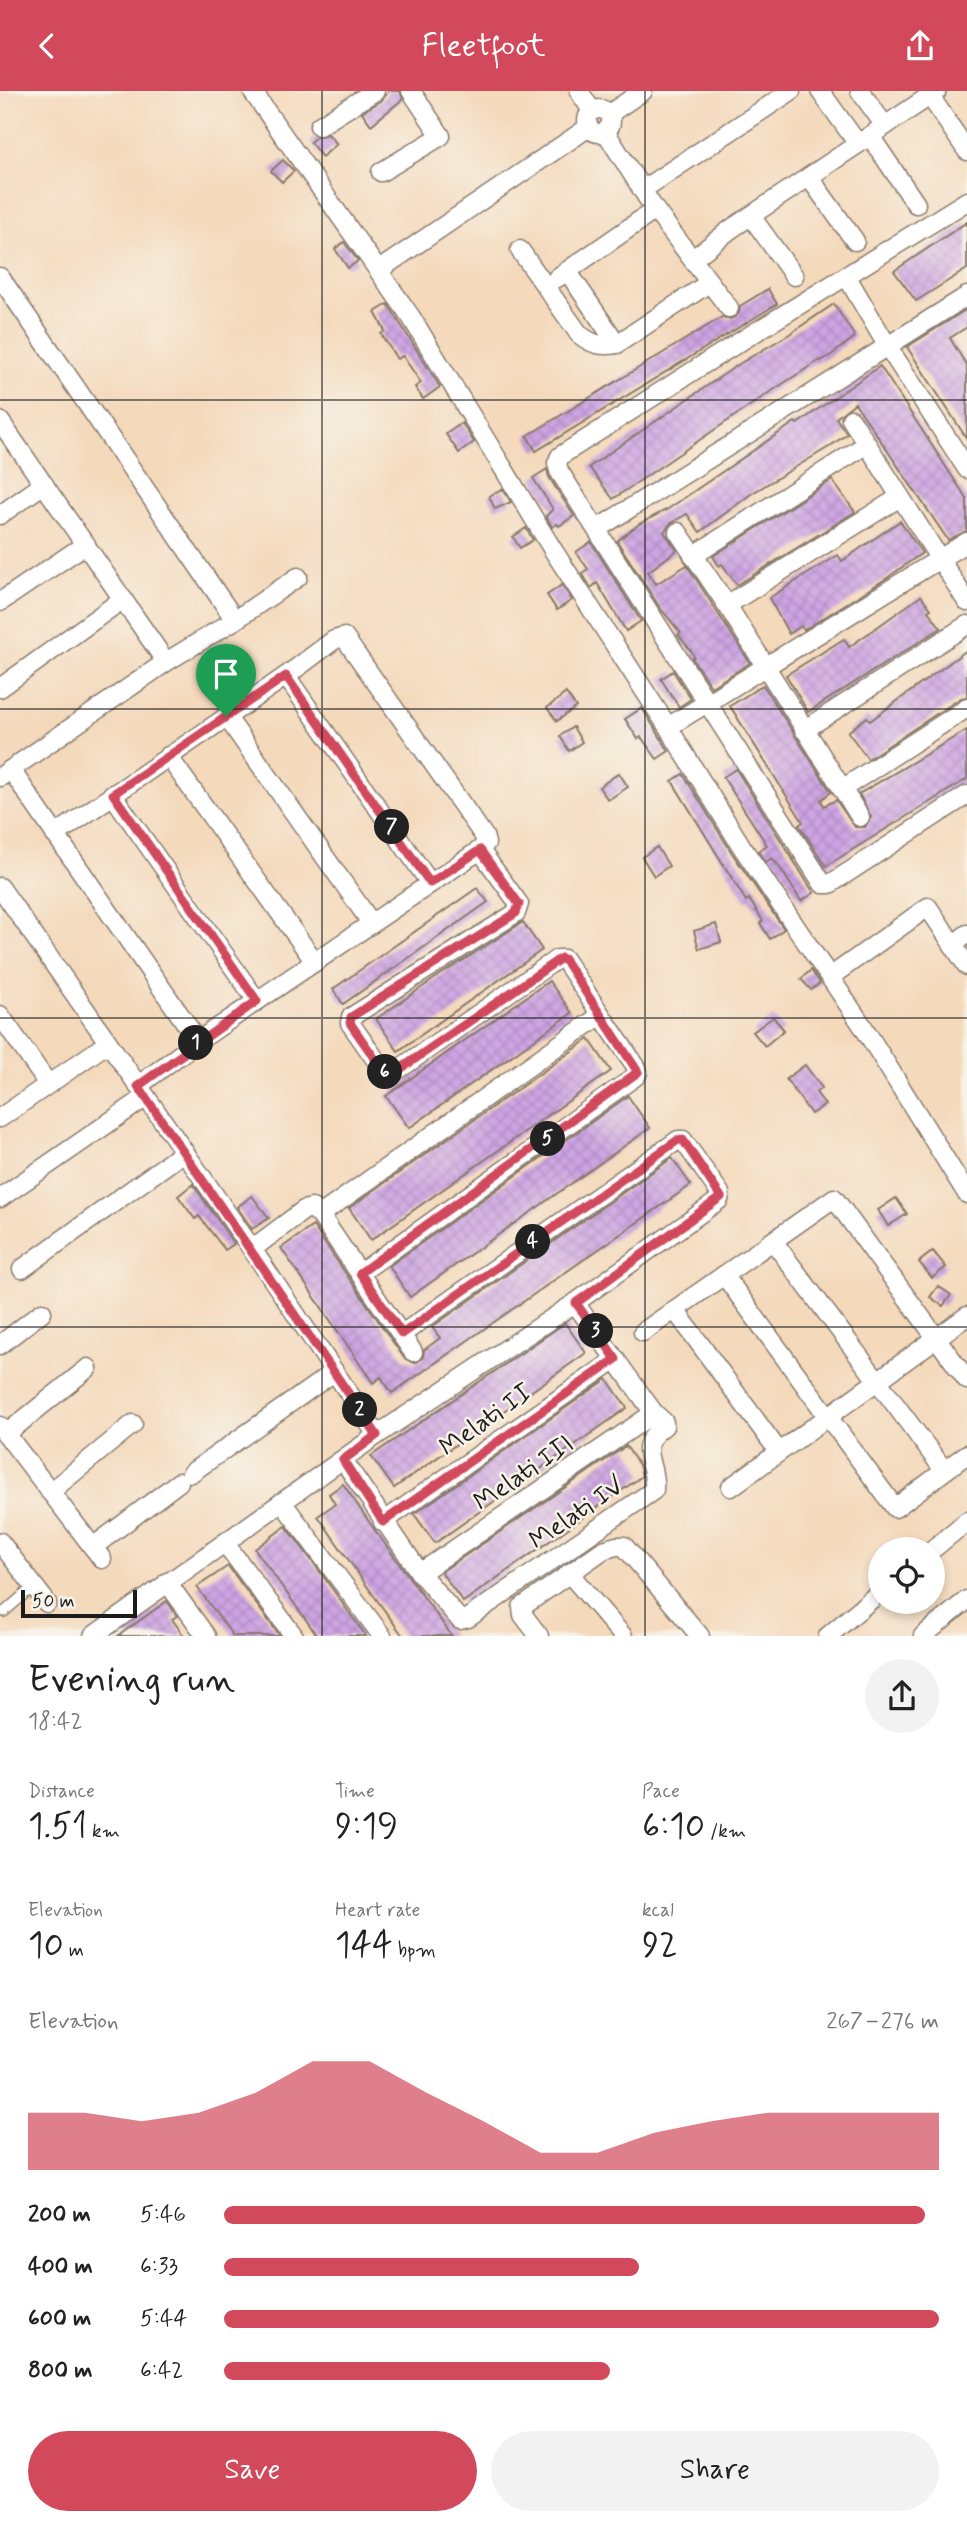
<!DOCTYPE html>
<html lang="en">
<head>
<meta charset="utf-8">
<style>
  :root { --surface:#fff; --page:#f2f2f2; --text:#222; --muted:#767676; --accent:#d1495b }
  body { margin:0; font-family:Mynerve,sans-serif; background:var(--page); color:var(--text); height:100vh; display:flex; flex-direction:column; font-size:26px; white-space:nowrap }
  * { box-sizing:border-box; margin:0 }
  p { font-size:23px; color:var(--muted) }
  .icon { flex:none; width:38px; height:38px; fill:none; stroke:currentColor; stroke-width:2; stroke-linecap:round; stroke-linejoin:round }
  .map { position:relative; height:1545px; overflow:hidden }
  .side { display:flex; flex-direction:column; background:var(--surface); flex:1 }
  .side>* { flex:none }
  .fabs { position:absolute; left:868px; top:1446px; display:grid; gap:14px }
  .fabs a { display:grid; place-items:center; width:77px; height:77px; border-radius:50%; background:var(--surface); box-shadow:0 4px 10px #0003; font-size:35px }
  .scale { position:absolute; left:21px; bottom:18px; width:116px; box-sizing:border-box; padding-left:7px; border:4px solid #1c1c1c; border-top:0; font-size:19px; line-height:24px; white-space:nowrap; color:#1c1c1c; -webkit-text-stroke:5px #f7f3e8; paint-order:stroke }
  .pin { position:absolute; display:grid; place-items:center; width:60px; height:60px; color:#fff; margin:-72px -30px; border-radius:50% 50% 50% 0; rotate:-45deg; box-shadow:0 0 7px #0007 }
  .pin .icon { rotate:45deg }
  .km { position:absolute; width:35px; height:35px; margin:-18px; border-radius:50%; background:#222; color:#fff; font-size:19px; line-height:35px; text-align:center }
  .round { display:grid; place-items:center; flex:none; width:74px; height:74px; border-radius:37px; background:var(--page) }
  .overview { display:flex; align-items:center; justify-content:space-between; height:119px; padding:0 28px }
  h1 { font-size:38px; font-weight:600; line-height:52px }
  .metrics { display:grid; grid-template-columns:repeat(3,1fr); gap:10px; height:119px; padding:7px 28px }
  .metrics div { display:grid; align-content:center }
  .metrics b { font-size:35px; font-weight:600 }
  .metrics small { font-size:19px; font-weight:400 }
  .metrics p { font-size:19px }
  .chart { height:196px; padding:14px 28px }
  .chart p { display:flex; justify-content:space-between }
  .chart svg { width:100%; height:126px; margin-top:7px; fill:var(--accent); opacity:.7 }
  .button { display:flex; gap:14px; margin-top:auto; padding:14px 28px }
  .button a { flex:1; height:80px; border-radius:42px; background:var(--accent); color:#fff; font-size:28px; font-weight:600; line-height:80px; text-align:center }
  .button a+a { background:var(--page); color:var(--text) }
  ul { padding:0 28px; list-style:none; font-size:23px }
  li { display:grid; grid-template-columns:112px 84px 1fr; align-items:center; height:52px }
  li i { height:18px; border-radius:9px; background:var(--accent) }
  header { display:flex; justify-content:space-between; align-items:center; height:91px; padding:0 28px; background:var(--accent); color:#fff; font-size:32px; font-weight:600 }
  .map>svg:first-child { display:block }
  .building { fill:url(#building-cross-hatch) }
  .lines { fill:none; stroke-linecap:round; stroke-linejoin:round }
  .lane-casing { stroke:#887a6c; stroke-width:12 }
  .street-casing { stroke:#887a6c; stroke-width:21 }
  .lane { stroke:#fff; stroke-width:9 }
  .street { stroke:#fff; stroke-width:18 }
  .route-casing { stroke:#fff; stroke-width:14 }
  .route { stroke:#d1495b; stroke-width:9 }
  .grid { fill:none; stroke:#1c1c1c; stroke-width:2; stroke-opacity:0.55 }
  .labels { text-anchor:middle; stroke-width:5; stroke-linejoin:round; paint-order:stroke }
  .street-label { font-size:26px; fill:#1c1c1c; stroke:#f7f3e8 }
</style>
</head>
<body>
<header><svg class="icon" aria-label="back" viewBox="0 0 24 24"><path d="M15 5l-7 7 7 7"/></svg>Fleetfoot<svg class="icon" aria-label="share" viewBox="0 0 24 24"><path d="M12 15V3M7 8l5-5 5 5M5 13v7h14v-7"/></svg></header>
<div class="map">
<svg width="967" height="1545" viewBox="0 0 967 1545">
  <defs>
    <pattern id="building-cross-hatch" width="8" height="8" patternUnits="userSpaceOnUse" patternTransform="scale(1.75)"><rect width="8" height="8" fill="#cea4e3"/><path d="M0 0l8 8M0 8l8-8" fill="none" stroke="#b08dc2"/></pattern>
  </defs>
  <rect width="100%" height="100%" fill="#f7f3e8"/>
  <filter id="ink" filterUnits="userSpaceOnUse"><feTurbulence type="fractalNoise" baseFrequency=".0143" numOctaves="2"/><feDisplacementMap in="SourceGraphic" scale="14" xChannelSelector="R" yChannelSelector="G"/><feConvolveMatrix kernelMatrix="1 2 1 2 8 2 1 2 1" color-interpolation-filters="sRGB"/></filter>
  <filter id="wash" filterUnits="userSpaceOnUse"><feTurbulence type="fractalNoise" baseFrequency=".00686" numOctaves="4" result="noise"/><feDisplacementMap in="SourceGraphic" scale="28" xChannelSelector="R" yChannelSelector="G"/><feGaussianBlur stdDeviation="1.57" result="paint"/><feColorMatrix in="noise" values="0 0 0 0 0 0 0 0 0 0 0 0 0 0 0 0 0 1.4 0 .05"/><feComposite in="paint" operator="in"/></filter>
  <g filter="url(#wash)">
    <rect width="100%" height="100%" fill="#f4d9bb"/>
    <g id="blocks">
      <g class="building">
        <polygon points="389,0 400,0 403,8 371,34 362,21 381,10"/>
        <polygon points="328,43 337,53 322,66 310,51 316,46"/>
        <polygon points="283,69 294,80 282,91 271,80"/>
        <polygon points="967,131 967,178 916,210 894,180"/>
        <polygon points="344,151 358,170 348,177 335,158"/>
        <polygon points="768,198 777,213 536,360 527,345 722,226 730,228 735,226 739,222 740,215"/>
        <polygon points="388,213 440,296 423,308 415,296 421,292 403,265 397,268 381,243 385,240 375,221"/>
        <polygon points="834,213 855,246 831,264 821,270 820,269 770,301 613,408 589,376 739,273 788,244"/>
        <polygon points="967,218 967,236 950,247 967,275 967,348 907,256"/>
        <polygon points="880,275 967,408 967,440 948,449 855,312 836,327 847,343 829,356 751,403 700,441 687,423 671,432 664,441 677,459 648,481 656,493 687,474 750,572 711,596 692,567 694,566 692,561 678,544 681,542 660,517 617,450 639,433 668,418 795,331 797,333"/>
        <polygon points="462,332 474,351 459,362 446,343"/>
        <polygon points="547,378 549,386 574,425 559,435 557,433 552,436 546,425 553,418 533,387"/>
        <polygon points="832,389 855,421 737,494 722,473 719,475 713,465"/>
        <polygon points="503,398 511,411 495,418 489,405"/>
        <polygon points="900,430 922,462 887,487 804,539 801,535 789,543 769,507 838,464 842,470"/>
        <polygon points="526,437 533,449 520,457 513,446"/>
        <polygon points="591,451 641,530 626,540 597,492 591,497 582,482 588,478 576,461"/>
        <polygon points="562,494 572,509 557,519 547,504"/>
        <polygon points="921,505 931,518 928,520 941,537 808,621 786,584 844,548 849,556"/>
        <polygon points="967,559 967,606 961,607 868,668 848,641 867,626 870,630"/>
        <polygon points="673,580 691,608 679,616 661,588"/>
        <polygon points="763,594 831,701 821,709 824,715 836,709 855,736 865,736 871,726 859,703 967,639 967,688 826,775 799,734 803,731 730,615"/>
        <polygon points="566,602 576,616 557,630 547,617"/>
        <polygon points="642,617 669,660 657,668 641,646 638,648 625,628"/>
        <polygon points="573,636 582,651 569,660 560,645"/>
        <polygon points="736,678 814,802 801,810 779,775 772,767 766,771 758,760 767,754 723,686"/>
        <polygon points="619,682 628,696 608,709 599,696"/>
        <polygon points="683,683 732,762 784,838 770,848 760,832 763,830 749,808 746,810 672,690"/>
        <polygon points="657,756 669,775 654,785 642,766"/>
        <polygon points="477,797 488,811 343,913 333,898"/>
        <polygon points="523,831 542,859 398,960 376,928 437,886"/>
        <polygon points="716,833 721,851 699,858 694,840"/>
        <polygon points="811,879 820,892 811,899 801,888"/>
        <polygon points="549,890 572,922 409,1037 386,1005"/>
        <polygon points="773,926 784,939 765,955 753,941"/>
        <polygon points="589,948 611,980 371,1149 349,1117"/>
        <polygon points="805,974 822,997 816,1001 825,1014 811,1023 786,988"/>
        <polygon points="628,1005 650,1037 410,1206 389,1175"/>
        <polygon points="672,1067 691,1094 392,1302 381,1286 373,1292 281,1157 313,1135 404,1267 415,1272 423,1267 424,1259 440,1247 432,1236"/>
        <polygon points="193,1093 234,1153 225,1159 199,1125 195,1128 178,1105"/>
        <polygon points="252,1105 269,1127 252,1138 237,1116"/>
        <polygon points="896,1107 907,1123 888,1135 878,1119"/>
        <polygon points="933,1160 946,1176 932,1187 919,1171"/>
        <polygon points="938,1195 951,1204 943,1215 930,1206"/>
        <polygon points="565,1232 586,1262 394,1397 371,1365"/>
        <polygon points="607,1288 627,1317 435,1452 414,1423"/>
        <polygon points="626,1355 639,1374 642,1385 463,1511 441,1481"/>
        <polygon points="343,1393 374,1438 452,1545 403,1545 364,1491 318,1425 335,1413 329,1403"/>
        <polygon points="286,1435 315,1474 366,1545 317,1545 309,1533 255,1458"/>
        <polygon points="228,1475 280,1545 233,1545 197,1496"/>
        <polygon points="167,1510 177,1525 172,1528 184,1545 118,1545"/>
      </g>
    </g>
  </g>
  <g filter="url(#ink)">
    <use href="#blocks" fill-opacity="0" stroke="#887a6c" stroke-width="2"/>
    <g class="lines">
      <g class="lane-casing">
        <polyline id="lane" points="4,1521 34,1495"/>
      </g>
      <g class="street-casing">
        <g id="street">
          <polyline points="252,0 411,226 553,459 668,636 742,756 864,937 967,1103"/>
          <polyline points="579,0 592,20"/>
          <polyline points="820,0 858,53"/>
          <polyline points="860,0 885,35"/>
          <polyline points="930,5 967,60"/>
          <circle cx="599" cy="30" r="12"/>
          <polyline points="609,23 643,0"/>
          <polyline points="319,35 375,0"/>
          <polyline points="605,40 655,119 729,217"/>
          <polyline points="870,45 916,113"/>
          <polyline points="381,81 441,45 411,0"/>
          <polyline points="809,86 855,150"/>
          <polyline points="642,99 791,0"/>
          <polyline points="967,110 712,268 560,365 557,372 559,380 823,793 830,793 967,704"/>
          <polyline points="751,125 794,185"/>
          <path d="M520,159L579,243C591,253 601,256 617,253L568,181"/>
          <polyline points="693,168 731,138 937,0"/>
          <polyline points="379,179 589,36"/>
          <polyline points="0,186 235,529 166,571 0,686"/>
          <polyline points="847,186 888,256 967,378"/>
          <polyline points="557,187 655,119"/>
          <polyline points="617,253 709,192"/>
          <polyline points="851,328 967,511"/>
          <polyline points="0,330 166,571"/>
          <polyline points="0,424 44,393"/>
          <polyline points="597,438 967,205"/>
          <polyline points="678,441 727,514 860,726"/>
          <polyline points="693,465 867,353"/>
          <polyline points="0,511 86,453"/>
          <polyline points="727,514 900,406"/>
          <polyline points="235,529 298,486"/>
          <polyline points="286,585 430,792"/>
          <polyline points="0,597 123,508"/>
          <polyline points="226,625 372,833"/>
          <polyline points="668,636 967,451"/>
          <polyline points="804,639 967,534"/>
          <polyline points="168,665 315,871"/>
          <polyline points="11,679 198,950"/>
          <polyline points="842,698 967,617"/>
          <polyline points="112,703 257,910"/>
          <polyline points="55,744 286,585 334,549 344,546 484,745 486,752 480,759 198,950 138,995"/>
          <polyline points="480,759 519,813 516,822 351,926 350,932 385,982 392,983 557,868 564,868 601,924"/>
          <polyline points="0,796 252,1158 377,1344"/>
          <polyline points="953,854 967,843"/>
          <polyline points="830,886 928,816 967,875"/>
          <polyline points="0,924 48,993"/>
          <polyline points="0,1027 108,952"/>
          <polyline points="0,1107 146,1006"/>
          <polyline points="320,1124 601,924 637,977 638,981 636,985 360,1182"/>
          <polyline points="773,1150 944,1379"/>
          <polyline points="252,1158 304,1119 312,1117 320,1124 413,1261"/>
          <polyline points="22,1178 184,1061"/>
          <polyline points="724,1184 895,1417 967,1363"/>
          <polyline points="675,1219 779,1361"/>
          <polyline points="643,1241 834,1107 967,1289"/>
          <polyline points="0,1254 42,1221"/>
          <polyline points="0,1335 102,1468"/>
          <polyline points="6,1343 88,1277"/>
          <path d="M343,1369L420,1482L460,1529L468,1527L654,1399C657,1370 633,1357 664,1335V1331L654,1322L575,1212"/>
          <polyline points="191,1382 334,1281"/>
          <polyline points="731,1396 967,1225"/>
          <polyline points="50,1401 133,1333"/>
          <polyline points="282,1411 382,1545"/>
          <polyline points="383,1431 616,1268"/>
          <polyline points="0,1451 47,1512"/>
          <polyline points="225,1452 294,1545"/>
          <polyline points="93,1456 179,1391"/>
          <polyline points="933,1458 967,1430"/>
          <polyline points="420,1482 654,1322"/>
          <polyline points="569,1482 623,1545"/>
          <polyline points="167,1491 206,1545"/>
          <polyline points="93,1545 377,1344 575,1212 719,1109 720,1102 685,1052 683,1049 678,1049 402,1243"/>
          <polyline points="539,1545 523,1524 522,1516 603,1459 616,1455 624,1455 700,1545"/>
          <polyline points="828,1545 880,1501"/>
          <polyline points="923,1545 967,1509"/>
        </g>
      </g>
      <use href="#lane" class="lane"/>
      <use href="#street" class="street"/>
    </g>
  </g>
  <g class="lines" filter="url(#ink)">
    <g class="route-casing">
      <polygon id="route" points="286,585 430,792 480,759 519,813 516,822 351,926 350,932 385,982 393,983 561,867 564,868 638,981 360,1182 402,1243 678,1049 683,1049 721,1106 576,1212 616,1268 383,1431 343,1369 377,1344 138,995 257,910 113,703"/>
    </g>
    <use href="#route" class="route"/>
  </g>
  <path class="grid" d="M322,0V1545M645,0V1545M0,309H967M0,618H967M0,927H967M0,1236H967"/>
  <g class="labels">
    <g class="street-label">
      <text transform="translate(485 1328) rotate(-35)" y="9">Melati II</text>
      <text transform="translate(523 1381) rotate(-34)" y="9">Melati III</text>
      <text transform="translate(576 1421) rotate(-34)" y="9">Melati IV</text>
    </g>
  </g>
</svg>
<div class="fabs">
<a><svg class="icon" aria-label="locate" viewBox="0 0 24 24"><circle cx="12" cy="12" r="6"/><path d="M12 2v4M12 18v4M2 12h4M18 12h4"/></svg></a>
</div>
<div class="scale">50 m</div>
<div class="pin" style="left:226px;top:625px;background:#1e9e55"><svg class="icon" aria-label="arrive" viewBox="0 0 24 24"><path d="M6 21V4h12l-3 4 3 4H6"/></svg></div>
<b class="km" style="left:196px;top:952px">1</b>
<b class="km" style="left:360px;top:1319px">2</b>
<b class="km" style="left:596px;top:1240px">3</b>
<b class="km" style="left:533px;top:1151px">4</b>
<b class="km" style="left:548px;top:1048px">5</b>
<b class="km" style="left:385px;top:981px">6</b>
<b class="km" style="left:392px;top:736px">7</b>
</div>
<section class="side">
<div class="overview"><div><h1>Evening run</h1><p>18:42</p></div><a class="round"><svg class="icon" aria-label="share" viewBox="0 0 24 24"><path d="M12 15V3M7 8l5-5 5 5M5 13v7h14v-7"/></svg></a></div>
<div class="metrics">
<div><p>Distance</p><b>1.51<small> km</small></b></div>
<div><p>Time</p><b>9:19</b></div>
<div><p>Pace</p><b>6:10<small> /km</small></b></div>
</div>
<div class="metrics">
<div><p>Elevation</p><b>10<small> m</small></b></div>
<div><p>Heart rate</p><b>144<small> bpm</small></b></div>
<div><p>kcal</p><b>92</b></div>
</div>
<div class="chart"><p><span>Elevation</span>267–276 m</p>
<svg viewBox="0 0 160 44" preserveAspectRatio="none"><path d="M0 44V24L10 24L20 27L30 24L40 17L50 6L60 6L70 17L80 27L90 38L100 38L110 31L120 27L130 24L140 24L150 24L160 24V44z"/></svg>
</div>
<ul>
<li><b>200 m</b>5:46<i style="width:98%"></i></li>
<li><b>400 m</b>6:33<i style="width:58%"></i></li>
<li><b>600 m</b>5:44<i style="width:100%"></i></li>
<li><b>800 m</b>6:42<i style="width:54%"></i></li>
</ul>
<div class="button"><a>Save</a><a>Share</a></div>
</section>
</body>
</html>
